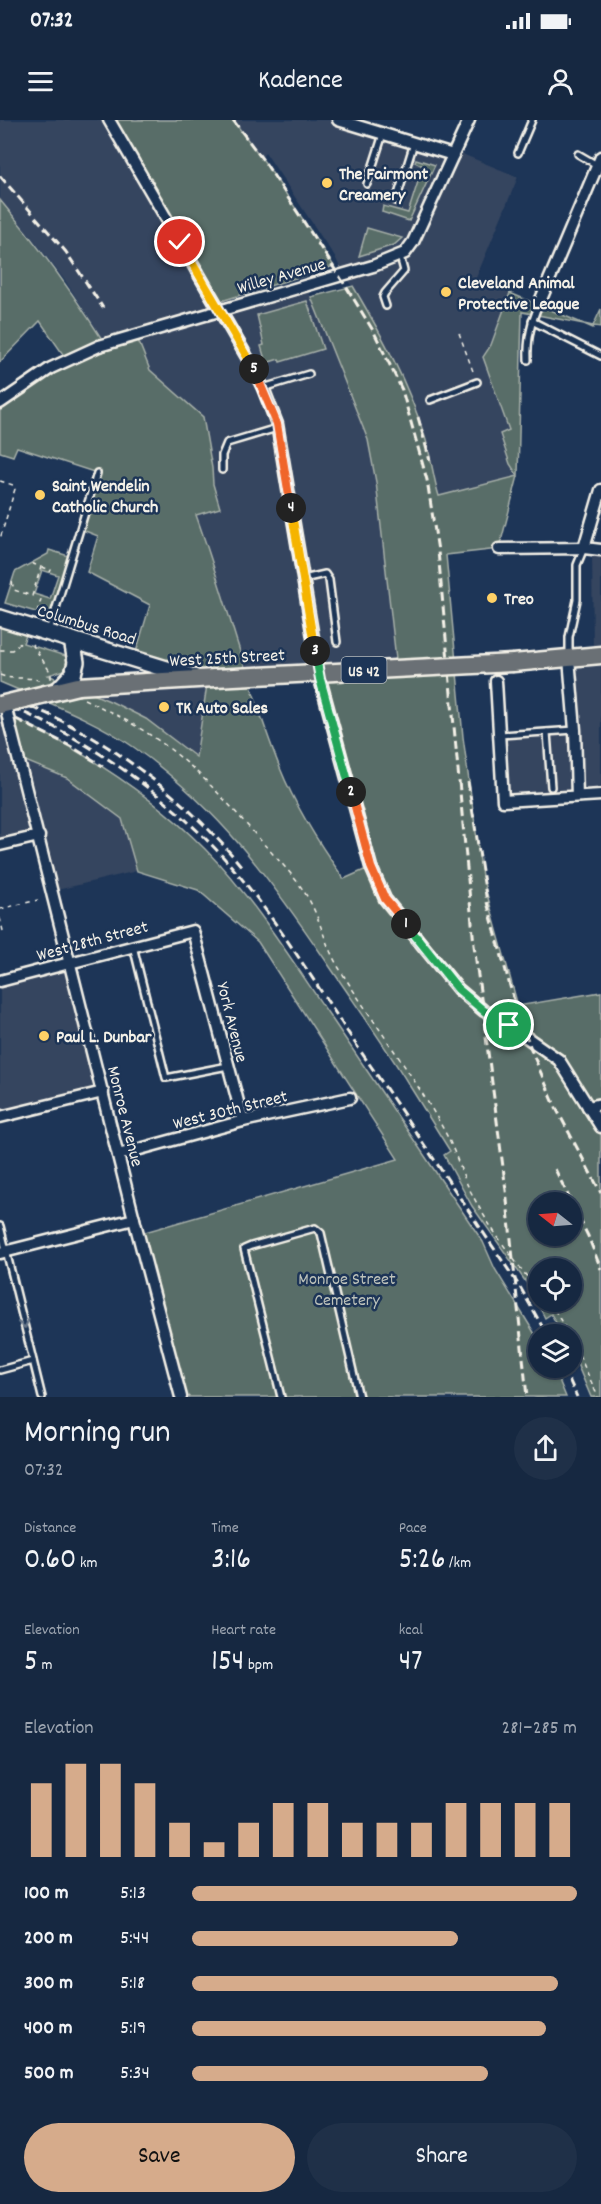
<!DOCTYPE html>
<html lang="en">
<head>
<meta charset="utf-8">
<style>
  :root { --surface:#162841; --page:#1f3048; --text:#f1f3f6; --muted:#9ea6b1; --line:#35445a; --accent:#d6ab8b }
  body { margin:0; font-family:Dekko,sans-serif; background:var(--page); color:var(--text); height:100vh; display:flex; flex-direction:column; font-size:22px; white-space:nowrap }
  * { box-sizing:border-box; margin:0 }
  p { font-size:20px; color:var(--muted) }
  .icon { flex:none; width:33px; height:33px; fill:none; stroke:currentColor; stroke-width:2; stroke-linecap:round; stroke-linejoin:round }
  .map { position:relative; height:1277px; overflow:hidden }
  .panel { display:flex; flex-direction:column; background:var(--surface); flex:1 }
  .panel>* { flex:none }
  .needle { width:39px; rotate:287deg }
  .fabs { position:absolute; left:528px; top:1072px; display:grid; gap:12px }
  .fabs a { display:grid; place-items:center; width:54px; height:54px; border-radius:50%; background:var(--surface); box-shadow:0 2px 4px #0004,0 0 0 2px var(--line); font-size:30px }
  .pin { position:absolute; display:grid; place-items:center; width:51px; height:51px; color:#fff; margin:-26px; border:3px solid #fff; border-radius:50%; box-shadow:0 2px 6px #0007 }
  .km { position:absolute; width:30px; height:30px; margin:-15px; border-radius:50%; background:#222; color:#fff; font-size:16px; line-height:30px; text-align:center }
  .round { display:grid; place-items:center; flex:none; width:63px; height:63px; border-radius:32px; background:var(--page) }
  .headline { display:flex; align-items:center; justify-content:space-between; height:102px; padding:0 24px }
  h1 { font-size:33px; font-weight:600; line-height:45px }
  .metrics { display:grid; grid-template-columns:repeat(3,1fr); gap:9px; height:102px; padding:6px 24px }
  .metrics div { display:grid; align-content:center }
  .metrics b { font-size:30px; font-weight:600 }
  .metrics small { font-size:16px; font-weight:400 }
  .metrics p { font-size:16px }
  .chart { height:168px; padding:12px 24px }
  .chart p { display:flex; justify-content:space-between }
  .chart svg { width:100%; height:108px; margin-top:6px; stroke:var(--accent); stroke-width:6 }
  .action { display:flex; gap:12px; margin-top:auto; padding:12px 24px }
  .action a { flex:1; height:69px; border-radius:36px; background:var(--accent); color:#111; font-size:24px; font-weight:600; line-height:69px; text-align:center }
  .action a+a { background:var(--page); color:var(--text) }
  ul { padding:0 24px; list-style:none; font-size:20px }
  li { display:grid; grid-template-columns:96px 72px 1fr; align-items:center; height:45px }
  li i { height:15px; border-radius:8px; background:var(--accent) }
  .status { display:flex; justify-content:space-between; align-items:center; height:42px; padding:0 30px; background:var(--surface); direction:ltr }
  .status svg { height:16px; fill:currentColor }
  header { display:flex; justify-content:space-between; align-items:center; height:78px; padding:0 24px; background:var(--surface); font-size:27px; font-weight:600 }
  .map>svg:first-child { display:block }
  .built { fill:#34445f }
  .green { fill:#596d68; stroke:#a6afa8; stroke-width:1.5; fill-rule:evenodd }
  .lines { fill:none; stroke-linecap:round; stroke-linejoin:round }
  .lane-casing { stroke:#f4f1e8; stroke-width:10 }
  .street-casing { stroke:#f4f1e8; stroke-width:15 }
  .secondary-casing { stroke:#f4f1e8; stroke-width:20 }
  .primary-casing { stroke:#f4f1e8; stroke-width:21 }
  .path { stroke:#f4f1e8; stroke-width:1.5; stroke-dasharray:4.5 4.5; stroke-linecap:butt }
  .lane { stroke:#1d3557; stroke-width:5 }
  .street { stroke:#1d3557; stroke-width:10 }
  .secondary { stroke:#1d3557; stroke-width:15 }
  .primary { stroke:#6a7074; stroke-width:16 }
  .rail { stroke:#f4f1e8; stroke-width:3; stroke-dasharray:9 4.5; stroke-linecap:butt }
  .street-bridge-casing { stroke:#f4f1e8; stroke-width:15; stroke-linecap:butt }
  .secondary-bridge-casing { stroke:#f4f1e8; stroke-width:20; stroke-linecap:butt }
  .primary-bridge-casing { stroke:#f4f1e8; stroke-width:21; stroke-linecap:butt }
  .street-bridge { stroke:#1d3557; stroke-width:10 }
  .secondary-bridge { stroke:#1d3557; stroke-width:15 }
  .primary-bridge { stroke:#6a7074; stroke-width:16 }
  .oneway { stroke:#68778a }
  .split-1-casing { stroke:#fff; stroke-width:12 }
  .split-2-casing { stroke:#fff; stroke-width:12 }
  .split-3-casing { stroke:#fff; stroke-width:12 }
  .split-4-casing { stroke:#fff; stroke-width:12 }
  .split-5-casing { stroke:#fff; stroke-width:12 }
  .split-6-casing { stroke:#fff; stroke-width:12 }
  .split-1 { stroke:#22a559; stroke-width:8 }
  .split-2 { stroke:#f0652b; stroke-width:8 }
  .split-3 { stroke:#22a559; stroke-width:8 }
  .split-4 { stroke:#f5b400; stroke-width:8 }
  .split-5 { stroke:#f0652b; stroke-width:8 }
  .split-6 { stroke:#f5b400; stroke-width:8 }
  .poi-dot { fill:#ffd166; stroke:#1d3557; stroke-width:2 }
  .labels { text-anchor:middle; stroke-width:5; stroke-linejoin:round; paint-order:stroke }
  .shield { fill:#1d3557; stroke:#b4b9bc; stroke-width:1.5 }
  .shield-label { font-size:16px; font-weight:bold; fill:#f4f1e8 }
  .poi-label { font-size:18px; font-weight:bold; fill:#f4f1e8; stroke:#1d3557; text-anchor:start }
  .street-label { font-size:18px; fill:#f4f1e8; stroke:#1d3557 }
  .park-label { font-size:18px; fill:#bec3bb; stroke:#1d3557 }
</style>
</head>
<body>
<div class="status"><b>07:32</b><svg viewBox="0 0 49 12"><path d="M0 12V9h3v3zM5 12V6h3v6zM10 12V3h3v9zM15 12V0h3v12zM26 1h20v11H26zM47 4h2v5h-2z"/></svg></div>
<header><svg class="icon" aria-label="menu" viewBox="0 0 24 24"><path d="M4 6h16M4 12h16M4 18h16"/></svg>Kadence<svg class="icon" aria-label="person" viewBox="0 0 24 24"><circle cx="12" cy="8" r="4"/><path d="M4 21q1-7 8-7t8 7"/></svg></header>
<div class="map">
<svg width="601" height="1277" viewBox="0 0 601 1277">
  <rect width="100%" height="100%" fill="#1d3557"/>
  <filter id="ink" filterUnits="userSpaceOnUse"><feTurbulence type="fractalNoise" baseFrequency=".0167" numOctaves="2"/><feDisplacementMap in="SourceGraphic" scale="12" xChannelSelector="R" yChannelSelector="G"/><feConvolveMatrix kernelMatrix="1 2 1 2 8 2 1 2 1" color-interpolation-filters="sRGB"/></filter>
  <g filter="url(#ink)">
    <g class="built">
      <polygon points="0,0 109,0 219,191 306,165 368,320 376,362 397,548 248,556 196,394 213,364 212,348 203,297 150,250 136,215 106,224 66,162 30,115 0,80"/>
      <polygon points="233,0 338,0 455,31 518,57 476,158 510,173 491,225 483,237 509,310 501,315 510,344 518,356 438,376 425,319 353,166 343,154 336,139 265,32 262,38"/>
      <polygon points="592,429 601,430 601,675 503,681 500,615 575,610 569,538 593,536"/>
      <polygon points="209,558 195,638 146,599 78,566"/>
      <polygon points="0,585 18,638 67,658 122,699 137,751 53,771 38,718 0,727"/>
      <polygon points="70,843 103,972 0,997 0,861"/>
    </g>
    <g class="green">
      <polygon points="109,0 233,0 266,44 334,146 215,183"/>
      <polygon points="416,39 435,45 409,101 382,92 383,86 408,93 423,46 415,42"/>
      <path d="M0,80C39,126 73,173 105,224L136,215L150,250L203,297L212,348L213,364L220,388L196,395C226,478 247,565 280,648C296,688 319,724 344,759L371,747L320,559L397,548L376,362L368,320L311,177L353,166C383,217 407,261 425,317C431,336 433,357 439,376L518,356L510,344L500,314L509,310L483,237L491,225L510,173L584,204L593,206L601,189V207L594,206L593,208L584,204L522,192L518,356L499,429L446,435L463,617L482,756L518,886L601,872V984L589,987L601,1007V1277H591L572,1232V1215H563L551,1194L545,1198L528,1165L472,1086L444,1035L450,1031C436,1009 423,987 409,965C384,924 355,884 328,844C271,760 219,688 135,628C94,599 46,582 0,562V498L29,507L23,523L69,537L68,549L48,555L112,582L146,599L196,637L208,558L134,539L150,485L87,452L98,416L80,409L97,353L17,327L13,336L0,332V283L67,240L40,201L0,242ZM538,1083H572V1116H538ZM538,1149H572V1182H538Z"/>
      <polygon points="367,108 402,118 394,125 359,136"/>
      <polygon points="307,181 323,229 280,242 279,239 266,243 261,226 264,225 257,195"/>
      <path d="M49,430L72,437L53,497L5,483L15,452L48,434ZM42,450L58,455L50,479L34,474Z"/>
      <path d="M7,594C80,629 148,671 205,729C254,779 291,839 330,896C381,972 432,1047 483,1122L495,1149L538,1219V1248H554L566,1277H181L138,1114L398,1039L258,822L198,770L137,751L122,699L67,658L18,638Z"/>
    </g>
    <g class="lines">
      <g class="lane-casing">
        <g id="lane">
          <polyline points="518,33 532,0"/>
          <polyline points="578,34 597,45"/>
          <polyline points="367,64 383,14"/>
          <polyline points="396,81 414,23"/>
          <polyline points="386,186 383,177 385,173 404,151 400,136"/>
          <polyline points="532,201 601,236"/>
          <path d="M528,240C527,219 531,203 539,184"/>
          <polyline points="263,268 309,254"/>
          <polyline points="430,280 477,262"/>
          <polyline points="222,350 222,335 227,323 277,308"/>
          <polyline points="303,459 325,454 329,460 337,522"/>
          <polyline points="49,511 97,353"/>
          <polyline points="569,536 569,517 577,480 577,445 584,428"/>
          <polyline points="547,612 551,667"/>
          <polyline points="500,615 575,610"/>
          <polyline points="133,826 166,958 228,946"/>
          <polyline points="0,1106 42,1277"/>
          <polyline points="0,1250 33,1241"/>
          <polyline points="281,1277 244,1129 251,1126 315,1108 321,1113 359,1277"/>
        </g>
      </g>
      <g class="street-casing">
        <g id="street">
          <polyline points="109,0 251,244 263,268 277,304 320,559 371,747 385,779 458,869 484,891 509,905 559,940 601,1007"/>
          <polyline points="338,0 453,35"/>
          <polyline points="539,184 601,37"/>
          <polyline points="0,283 51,248 99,226 373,146 405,133 413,122 469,0"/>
          <polyline points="584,428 601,370"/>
          <polyline points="499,429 584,428 601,430"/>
          <polyline points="569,538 575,610 577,676"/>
          <polyline points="496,561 503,681 601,675"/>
          <polyline points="10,606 134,1099 181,1277"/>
          <polyline points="0,725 39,716"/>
          <polyline points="0,861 193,811 243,1001"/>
          <polyline points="588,987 601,984"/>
          <polyline points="0,997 103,972"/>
          <polyline points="118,1035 243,1001 350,978"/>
          <polyline points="0,1133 134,1099"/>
        </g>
      </g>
      <g class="secondary-casing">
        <g id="secondary">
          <polyline points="0,498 196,558"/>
          <polyline points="72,520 76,542 73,554"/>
        </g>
      </g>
      <g class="primary-casing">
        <g id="primary">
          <polyline points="513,543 601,535"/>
          <polyline points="78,566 215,558"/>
        </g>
      </g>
      <g class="path">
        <polyline points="459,213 474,254"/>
        <polyline points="0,361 13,365 15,369 0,419"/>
        <polyline points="42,447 51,450 50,452"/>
        <polyline points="12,462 14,470 32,476 41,447 31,443"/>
        <polyline points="37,492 42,476"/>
        <polyline points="32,524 51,553 51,559"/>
        <polyline points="0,530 12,530 23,521"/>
        <path d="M0,555C15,561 24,555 41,561"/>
        <path d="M84,579C114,593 144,609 170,629C205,656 233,689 262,722C278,740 296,757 308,778C321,800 325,826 339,848C373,903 414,955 445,1012C456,1032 461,1054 472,1074C489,1108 515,1141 538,1171"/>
        <polyline points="0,789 38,780"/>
        <polyline points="0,798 3,811"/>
        <polyline points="550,1182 569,1215"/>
        <polyline points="572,1219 598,1277"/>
      </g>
      <use href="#lane" class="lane"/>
      <use href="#street" class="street"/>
      <use href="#secondary" class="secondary"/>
      <use href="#primary" class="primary"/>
      <g class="rail">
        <polyline points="233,0 266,44 347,168 374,212 402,270 427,360 438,431 474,825 506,1070 527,1277"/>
        <polyline points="0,56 66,132 103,188"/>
        <polyline points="418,297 430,341"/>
        <path d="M0,583C90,616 187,689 246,764C286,815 321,872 357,926C412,1006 466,1087 520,1167L547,1215"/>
        <path d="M31,587C109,618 190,682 242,747"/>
        <polyline points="16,599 72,627 103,646"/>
        <polyline points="468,662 487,782 513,877 532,932 556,988 601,1073"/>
        <polyline points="555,1049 588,1116 601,1149"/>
        <polyline points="564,1248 577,1277"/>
      </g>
      <g class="street-bridge-casing">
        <polyline id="street-bridge" points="5,584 10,606"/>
      </g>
      <g class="secondary-bridge-casing">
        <polyline id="secondary-bridge" points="58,570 73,554"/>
      </g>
      <g class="primary-bridge-casing">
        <g id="primary-bridge">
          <polyline points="215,558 513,543"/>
          <polyline points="0,585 78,566"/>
        </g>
      </g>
      <use href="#street-bridge" class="street-bridge"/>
      <use href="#secondary-bridge" class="secondary-bridge"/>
      <use href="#primary-bridge" class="primary-bridge"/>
    </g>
    <defs><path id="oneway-chevron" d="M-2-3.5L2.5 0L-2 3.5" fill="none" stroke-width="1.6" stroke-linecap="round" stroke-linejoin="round" transform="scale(1.5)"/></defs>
    <use class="oneway" href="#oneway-chevron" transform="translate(24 1204) rotate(77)"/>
  </g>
  <g class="lines" filter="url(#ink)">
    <g class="split-1-casing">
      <polyline id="split-1" points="406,804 458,869 484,891 509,905"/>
    </g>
    <g class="split-2-casing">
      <polyline id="split-2" points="351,672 371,747 385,779 406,804"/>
    </g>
    <g class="split-3-casing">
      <polyline id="split-3" points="315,531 320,559 351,672"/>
    </g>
    <g class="split-4-casing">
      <polyline id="split-4" points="291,388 315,531"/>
    </g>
    <g class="split-5-casing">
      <polyline id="split-5" points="254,249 277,304 291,388"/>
    </g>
    <g class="split-6-casing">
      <polyline id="split-6" points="180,122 254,249"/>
    </g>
    <use href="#split-1" class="split-1"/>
    <use href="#split-2" class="split-2"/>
    <use href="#split-3" class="split-3"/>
    <use href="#split-4" class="split-4"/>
    <use href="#split-5" class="split-5"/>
    <use href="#split-6" class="split-6"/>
  </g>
  <g class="poi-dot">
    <circle cx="327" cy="63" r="6"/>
    <circle cx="446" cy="172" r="6"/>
    <circle cx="40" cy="375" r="6"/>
    <circle cx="492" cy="478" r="6"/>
    <circle cx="164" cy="587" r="6"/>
    <circle cx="44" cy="916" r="6"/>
  </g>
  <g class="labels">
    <rect class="shield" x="341.5" y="537" width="45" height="26" rx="4.5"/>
    <g class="shield-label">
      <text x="364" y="556">US 42</text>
    </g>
    <g class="poi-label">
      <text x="339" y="59">The Fairmont<tspan x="339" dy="21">Creamery</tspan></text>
      <text x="458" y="168">Cleveland Animal<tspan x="458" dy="21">Protective League</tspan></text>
      <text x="52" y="371">Saint Wendelin<tspan x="52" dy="21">Catholic Church</tspan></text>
      <text x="504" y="484">Treo</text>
      <text x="176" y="593">TK Auto Sales</text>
      <text x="56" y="922">Paul L. Dunbar</text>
    </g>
    <g class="street-label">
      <text transform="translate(281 155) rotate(-16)" y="6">Willey Avenue</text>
      <text transform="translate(87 504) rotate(17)" y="6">Columbus Road</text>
      <text transform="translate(227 537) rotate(-3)" y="6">West 25th Street</text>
      <text transform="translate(92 820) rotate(-15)" y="6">West 28th Street</text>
      <text transform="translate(233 902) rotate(76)" y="6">York Avenue</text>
      <text transform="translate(230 989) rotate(-14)" y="6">West 30th Street</text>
      <text transform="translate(126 996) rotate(76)" y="6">Monroe Avenue</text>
    </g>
    <g class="park-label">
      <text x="347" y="1164">Monroe Street<tspan x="347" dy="21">Cemetery</tspan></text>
    </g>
  </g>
</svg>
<div class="fabs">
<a><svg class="needle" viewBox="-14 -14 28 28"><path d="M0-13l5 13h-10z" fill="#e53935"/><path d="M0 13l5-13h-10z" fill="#9ea6b1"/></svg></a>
<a><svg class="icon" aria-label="locate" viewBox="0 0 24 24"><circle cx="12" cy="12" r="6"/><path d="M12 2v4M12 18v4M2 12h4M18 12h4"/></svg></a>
<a><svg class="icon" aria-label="layers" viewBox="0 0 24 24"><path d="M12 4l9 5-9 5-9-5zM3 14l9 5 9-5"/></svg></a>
</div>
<div class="pin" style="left:509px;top:905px;background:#1e9e55"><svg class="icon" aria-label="arrive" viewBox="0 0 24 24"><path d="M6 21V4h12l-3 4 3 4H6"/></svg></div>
<div class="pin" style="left:180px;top:122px;background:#d93025"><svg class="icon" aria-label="check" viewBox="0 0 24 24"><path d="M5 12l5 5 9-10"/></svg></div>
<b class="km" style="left:406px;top:804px">1</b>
<b class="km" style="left:351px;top:672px">2</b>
<b class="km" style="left:315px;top:531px">3</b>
<b class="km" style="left:291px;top:388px">4</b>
<b class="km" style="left:254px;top:249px">5</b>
</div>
<section class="panel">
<div class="headline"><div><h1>Morning run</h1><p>07:32</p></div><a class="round"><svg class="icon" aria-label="share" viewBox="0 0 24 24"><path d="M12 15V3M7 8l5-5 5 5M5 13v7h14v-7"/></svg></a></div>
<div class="metrics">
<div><p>Distance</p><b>0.60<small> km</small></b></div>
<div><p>Time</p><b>3:16</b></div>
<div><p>Pace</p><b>5:26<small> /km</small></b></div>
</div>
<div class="metrics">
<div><p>Elevation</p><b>5<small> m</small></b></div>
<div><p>Heart rate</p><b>154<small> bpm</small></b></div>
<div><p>kcal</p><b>47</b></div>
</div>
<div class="chart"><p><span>Elevation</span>281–285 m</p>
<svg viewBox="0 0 160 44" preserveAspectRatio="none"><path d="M5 44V14M15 44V6M25 44V6M35 44V14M45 44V30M55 44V38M65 44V30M75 44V22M85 44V22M95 44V30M105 44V30M115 44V30M125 44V22M135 44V22M145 44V22M155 44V22"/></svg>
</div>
<ul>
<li><b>100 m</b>5:13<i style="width:100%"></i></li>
<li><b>200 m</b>5:44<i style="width:69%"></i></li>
<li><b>300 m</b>5:18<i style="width:95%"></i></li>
<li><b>400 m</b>5:19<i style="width:92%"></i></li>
<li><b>500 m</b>5:34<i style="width:77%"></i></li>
</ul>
<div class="action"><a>Save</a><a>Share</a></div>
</section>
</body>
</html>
